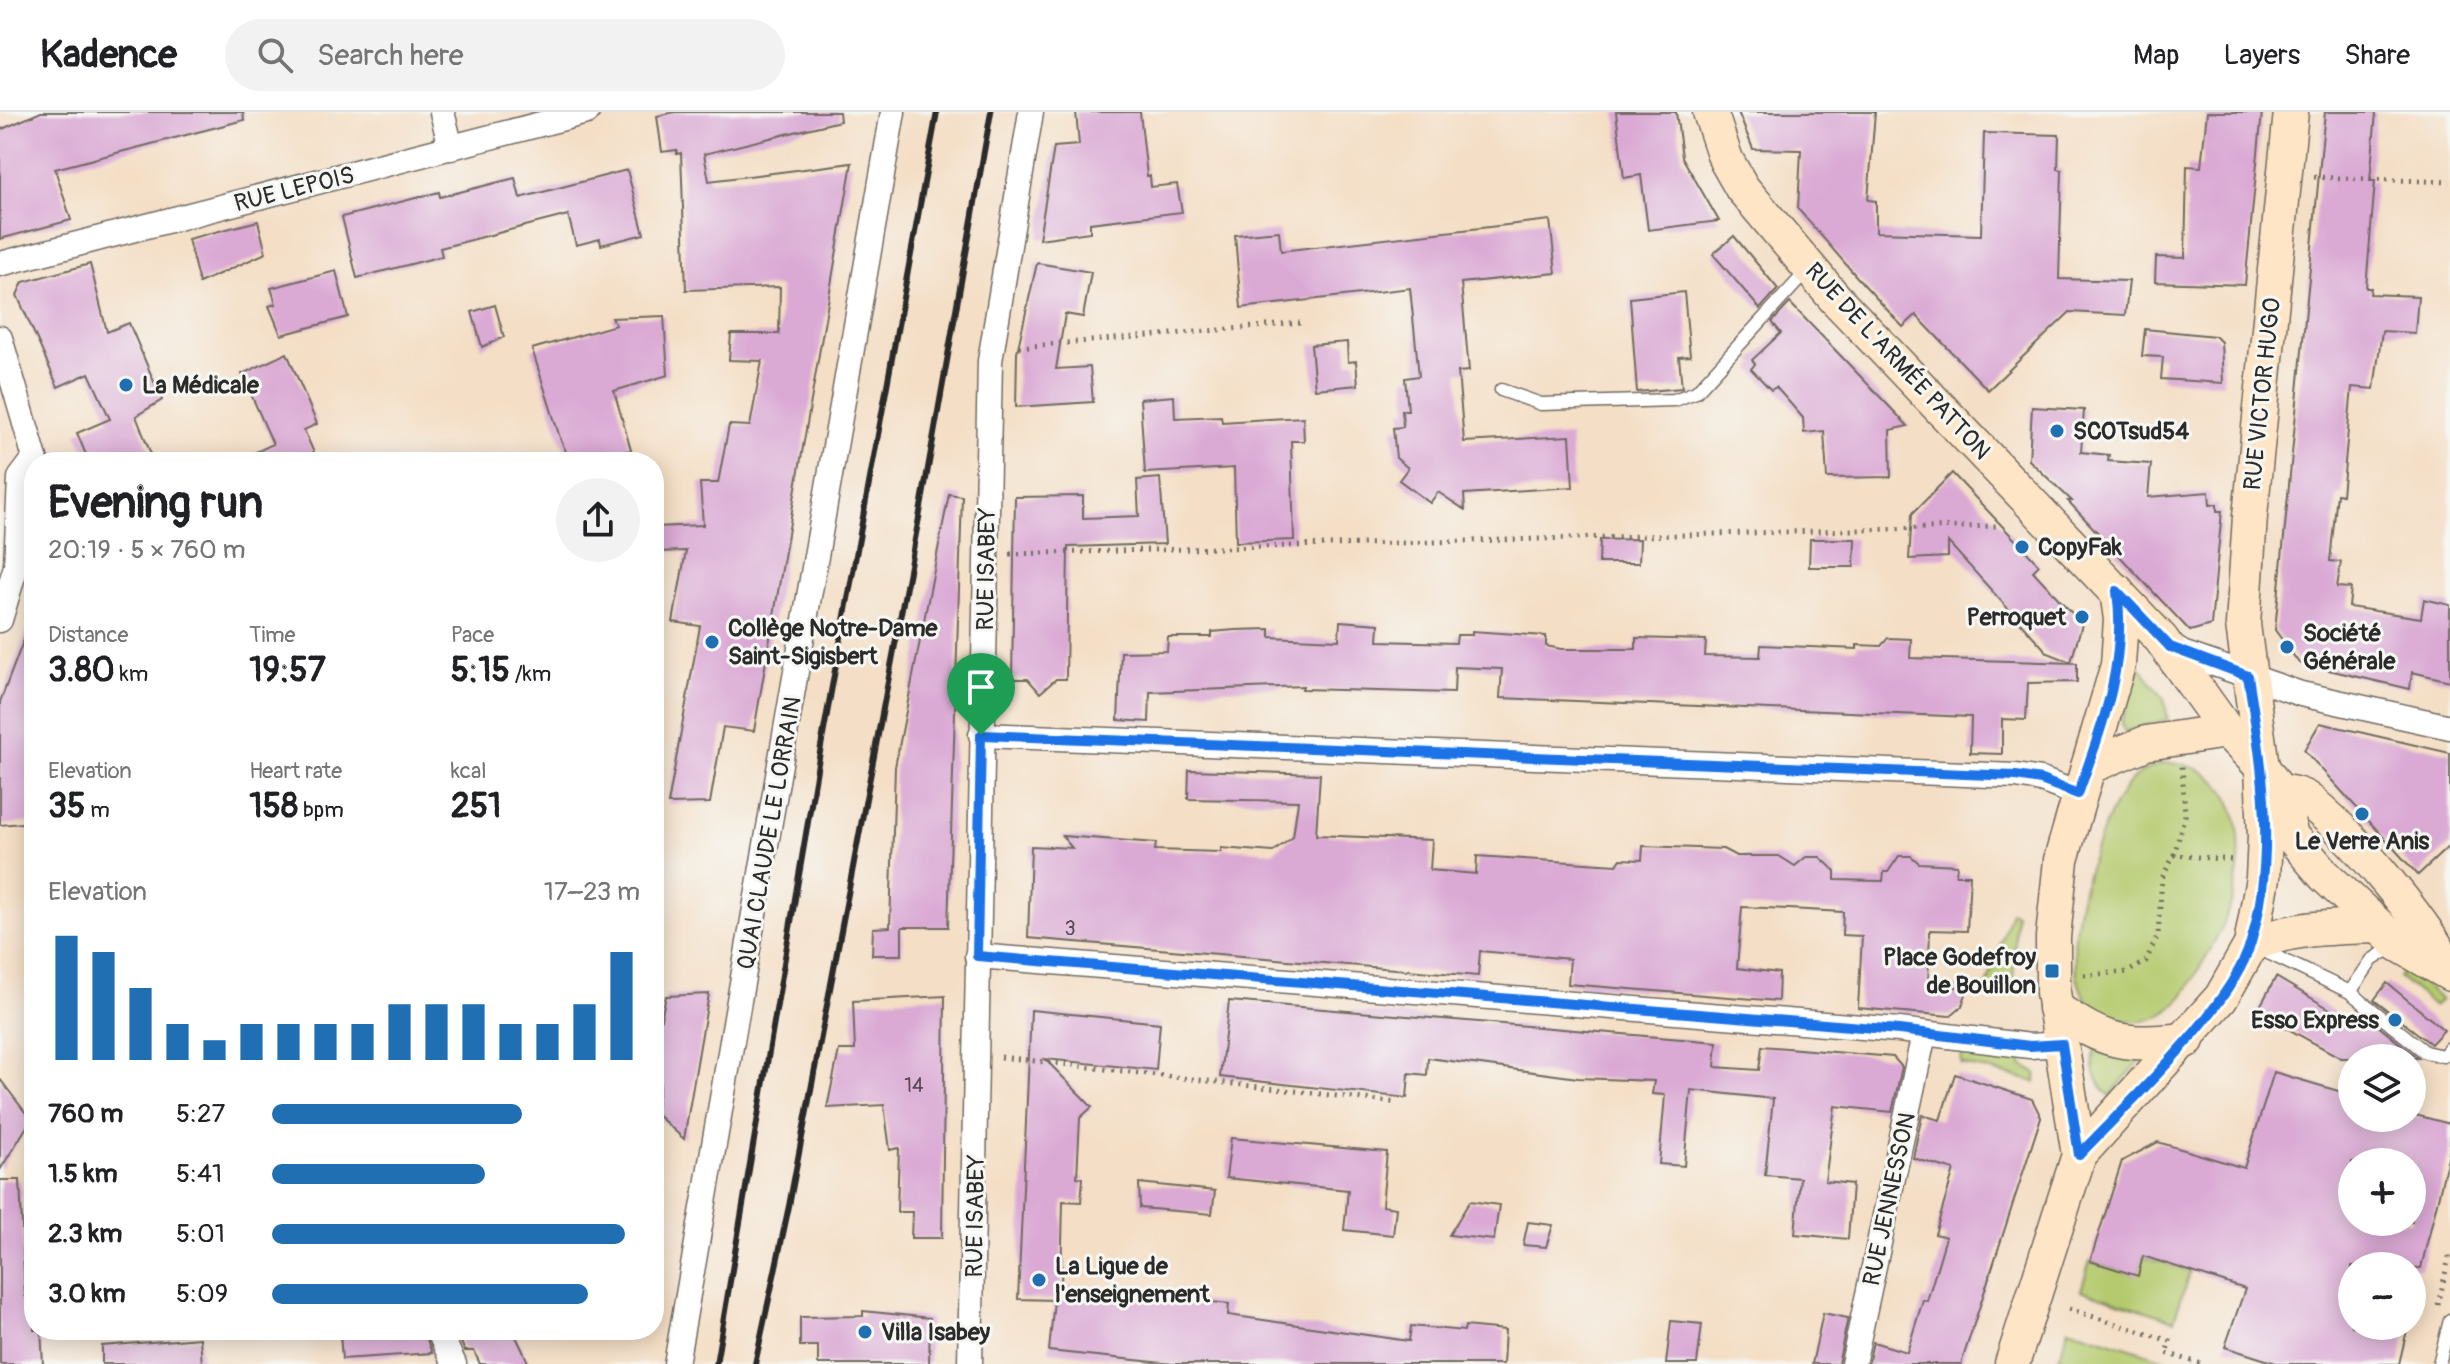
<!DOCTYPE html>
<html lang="en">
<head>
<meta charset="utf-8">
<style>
  :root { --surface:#fff; --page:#f2f2f2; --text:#202124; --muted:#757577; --line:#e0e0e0; --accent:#1f6fb2 }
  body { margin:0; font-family:Pangolin,sans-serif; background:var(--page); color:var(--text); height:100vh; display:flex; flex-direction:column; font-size:30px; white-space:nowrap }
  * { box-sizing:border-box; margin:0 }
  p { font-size:26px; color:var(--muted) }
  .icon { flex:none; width:44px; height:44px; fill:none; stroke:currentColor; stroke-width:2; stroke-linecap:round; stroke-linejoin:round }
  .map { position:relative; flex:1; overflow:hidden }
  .panel { position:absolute; left:24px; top:340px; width:640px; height:888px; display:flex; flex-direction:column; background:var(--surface); border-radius:32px; box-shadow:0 4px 20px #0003 }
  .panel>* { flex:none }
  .tools { position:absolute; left:2338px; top:932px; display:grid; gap:16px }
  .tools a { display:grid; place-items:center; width:88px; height:88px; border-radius:50%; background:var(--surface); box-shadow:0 4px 20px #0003; font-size:40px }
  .pin { position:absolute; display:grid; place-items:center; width:68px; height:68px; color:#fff; margin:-82px -34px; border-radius:50% 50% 50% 0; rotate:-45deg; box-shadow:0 0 8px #0007 }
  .pin .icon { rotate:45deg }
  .round { display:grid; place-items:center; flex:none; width:84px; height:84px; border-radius:42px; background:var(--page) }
  .summary { display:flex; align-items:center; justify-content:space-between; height:136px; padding:0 24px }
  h1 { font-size:44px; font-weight:700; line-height:60px }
  .metrics { display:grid; grid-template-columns:repeat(3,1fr); gap:12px; height:136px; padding:8px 24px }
  .metrics div { display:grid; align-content:center }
  .metrics b { font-size:34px; font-weight:700 }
  .metrics small { font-size:22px; font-weight:400 }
  .metrics p { font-size:22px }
  .chart { height:224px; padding:16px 24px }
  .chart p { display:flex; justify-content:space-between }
  .chart svg { width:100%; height:144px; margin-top:8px; stroke:var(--accent); stroke-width:6 }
  ul { padding:0 24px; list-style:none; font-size:26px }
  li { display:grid; grid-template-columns:128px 96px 1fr; align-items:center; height:60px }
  li i { height:20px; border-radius:10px; background:var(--accent) }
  header { display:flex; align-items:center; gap:48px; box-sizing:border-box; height:112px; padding:0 40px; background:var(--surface); border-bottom:2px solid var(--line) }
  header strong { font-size:38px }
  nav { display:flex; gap:44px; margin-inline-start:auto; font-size:28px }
  .search { width:560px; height:72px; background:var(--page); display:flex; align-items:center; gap:20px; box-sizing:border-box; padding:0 28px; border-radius:44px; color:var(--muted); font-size:30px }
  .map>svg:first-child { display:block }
  .green { fill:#b5ca6e; stroke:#707a4c; stroke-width:2 }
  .building { fill:#daa9d4; fill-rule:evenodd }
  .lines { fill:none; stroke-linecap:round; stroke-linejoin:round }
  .service-casing { stroke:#716a61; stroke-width:15 }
  .minor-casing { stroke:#716a61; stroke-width:27 }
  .secondary-casing { stroke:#716a61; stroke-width:37 }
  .path { stroke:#716a61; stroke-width:5; stroke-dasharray:2 6; stroke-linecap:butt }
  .service { stroke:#fff; stroke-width:12 }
  .minor { stroke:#fff; stroke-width:24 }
  .secondary { stroke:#fde5c5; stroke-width:34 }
  .rail { stroke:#2b2b2b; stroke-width:6 }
  .route-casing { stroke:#fff; stroke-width:16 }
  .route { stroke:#1a73e8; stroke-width:10 }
  .poi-dot { fill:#1f6fb2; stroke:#f6f6f2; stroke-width:3 }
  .labels { text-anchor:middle; stroke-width:6; stroke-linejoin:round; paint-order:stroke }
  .number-label { font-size:20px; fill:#574a55 }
  .street-label { font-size:24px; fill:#2b2b2b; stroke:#f6f6f2 }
  .poi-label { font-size:24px; font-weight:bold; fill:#2b2b2b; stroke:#f6f6f2; text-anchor:start }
</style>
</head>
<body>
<header>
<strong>Kadence</strong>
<div class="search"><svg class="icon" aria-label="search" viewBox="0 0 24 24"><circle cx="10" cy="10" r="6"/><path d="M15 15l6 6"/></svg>Search here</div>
<nav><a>Map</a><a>Layers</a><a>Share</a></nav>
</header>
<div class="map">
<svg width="2450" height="1252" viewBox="0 0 2450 1252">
  <rect width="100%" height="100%" fill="#f6f6f2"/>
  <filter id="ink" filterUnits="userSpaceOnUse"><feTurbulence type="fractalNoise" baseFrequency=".0125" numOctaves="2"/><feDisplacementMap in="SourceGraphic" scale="16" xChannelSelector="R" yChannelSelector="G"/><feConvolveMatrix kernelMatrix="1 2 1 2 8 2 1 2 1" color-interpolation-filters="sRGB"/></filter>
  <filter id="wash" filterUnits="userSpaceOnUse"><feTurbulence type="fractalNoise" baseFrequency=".006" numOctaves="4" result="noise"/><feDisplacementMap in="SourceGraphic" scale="32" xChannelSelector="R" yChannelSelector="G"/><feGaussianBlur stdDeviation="1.8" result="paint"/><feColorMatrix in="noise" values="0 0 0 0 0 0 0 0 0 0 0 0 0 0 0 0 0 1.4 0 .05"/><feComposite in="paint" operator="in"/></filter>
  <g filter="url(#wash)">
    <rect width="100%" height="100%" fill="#f4dec5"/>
    <g class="green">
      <polygon points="2140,555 2164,587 2168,607 2124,619 2121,612"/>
      <path d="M2166,651C2248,652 2249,742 2228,801C2221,820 2211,837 2200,855C2191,871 2181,892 2163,902C2148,911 2127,911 2110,905C2036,882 2095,711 2130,670C2139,660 2153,654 2166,651Z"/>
      <polygon points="2011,799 2016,802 2013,877 2008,885 1990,884 1985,879"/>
      <polygon points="2407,856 2441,888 2434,894 2399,865"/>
      <path d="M2096,935L2142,946L2110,984C2095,970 2090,954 2096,935Z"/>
      <polygon points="1962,941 2022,946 2022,953 2036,961 2036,970 1961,952"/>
      <polygon points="2143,1144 2190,1159 2174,1208 2081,1178 2090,1149 2137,1163"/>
      <polygon points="2069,1216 2180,1252 2057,1252"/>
    </g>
    <g id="blocks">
      <g class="building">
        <polygon points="41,0 243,0 244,8 55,57 71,108 0,127 0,18"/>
        <polygon points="675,0 839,0 840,9 704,42 709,69 852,51 754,619 723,615 710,691 668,692 700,514 673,510 686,439 654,440 654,415 703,413 700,371 718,371 729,313 750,314 762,249 729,248 731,222 779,222 780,175 686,178 681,41 677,42 677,38 662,40 657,4"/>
        <polygon points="1076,0 1140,0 1147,64 1150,64 1151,75 1177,72 1182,100 1090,111 1090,120 1039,127 1054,35 1079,33"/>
        <polygon points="1616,0 1676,0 1682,45 1719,109 1648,118 1641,63 1624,66"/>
        <polygon points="1738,0 1875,0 1868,88 1876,89 1876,120 1981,123 1984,21 2059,23 2058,57 2062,58 2059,167 2129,169 2125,203 2070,200 1988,278 1916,203 1903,215 1856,164 1798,97 1801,38 1753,37"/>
        <polygon points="2207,0 2262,0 2245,173 2155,170 2156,145 2185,146 2187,54 2201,55"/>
        <polygon points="2325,0 2376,0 2370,69 2375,69 2366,176 2371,176 2370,182 2418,184 2415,221 2382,219 2374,277 2352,275 2342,383 2337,382 2330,449 2341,450 2337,475 2351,476 2349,495 2421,506 2424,487 2450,493 2450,569 2412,560 2410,577 2299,551 2275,518"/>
        <polygon points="627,58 644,122 601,133 600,127 576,133 568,103 440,136 442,144 357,166 342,105 439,80 440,85 515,66 520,86"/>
        <polygon points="1550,108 1556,161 1461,171 1469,259 1458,260 1464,330 1570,324 1573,375 1464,382 1465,398 1438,380 1430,391 1399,368 1408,356 1396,346 1393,316 1403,315 1402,298 1408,298 1405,266 1419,264 1410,176 1241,196 1235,123 1279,119 1281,139"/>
        <polygon points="258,109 266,141 199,171 188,127"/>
        <polygon points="1734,124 1778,177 1760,197 1713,142"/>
        <polygon points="1037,151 1091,160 1083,205 1065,202 1056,257 1090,255 1093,290 1016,295 1017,240"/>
        <polygon points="90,152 107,220 129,211 162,288 136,304 154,350 89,350 77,321 110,307 89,261 58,275 17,183 23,170"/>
        <polygon points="336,159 348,205 281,223 269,194 276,192 271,176"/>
        <polygon points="1684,180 1690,244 1679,245 1682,276 1637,280 1630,186"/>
        <polygon points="1790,191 1908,314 1890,318 1891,365 1827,366 1824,319 1804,321 1803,306 1776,275 1771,278 1751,257 1755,252 1752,248 1781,221 1772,210"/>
        <polygon points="495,193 504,225 482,235 472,200"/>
        <polygon points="664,204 668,263 614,279 631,338 592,350 571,350 561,329 532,237 616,213 612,206"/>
        <polygon points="2145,217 2215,224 2221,230 2223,271 2161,267 2163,245 2142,244"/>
        <polygon points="1347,230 1348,250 1356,249 1358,273 1315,277 1311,233"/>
        <polygon points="287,241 317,312 304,318 318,350 235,350 273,332 242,262"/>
        <polygon points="1174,284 1175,306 1221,304 1222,310 1303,305 1304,329 1291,329 1294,428 1236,430 1234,356 1145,361 1140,287"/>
        <polygon points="2032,295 2084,298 2081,340 2109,343 2108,349 2151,352 2148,385 2209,380 2210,393 2217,392 2217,399 2222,399 2211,513 2190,519 2068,389 2072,389 2029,348"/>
        <polygon points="1952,361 2039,453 2033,459 2082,512 2071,550 2048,541 1948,430 1948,445 1909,447 1912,402"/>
        <polygon points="1160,366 1165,432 1068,435 1066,567 1056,567 1040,581 1028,567 1012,567 1015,385 1083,384 1083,406 1139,404 1137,368"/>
        <polygon points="949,382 962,384 948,815 902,815 902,843 872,843 873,816 890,815 895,655"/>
        <polygon points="1640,427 1639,451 1599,451 1600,428"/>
        <polygon points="1810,427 1855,427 1854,455 1809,455"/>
        <polygon points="32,506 34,710 0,713 0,590"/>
        <polygon points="1340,509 1379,512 1378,529 1456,531 1457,523 1472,523 1472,519 1546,524 1546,534 1561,537 1636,537 1636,526 1706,528 1705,544 1760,545 1761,533 1857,537 1857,533 1881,534 1888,526 1911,527 1910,546 2077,551 2077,570 2028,571 2026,608 2002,607 2002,642 1970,641 1971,605 1500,586 1502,557 1455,555 1454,581 1302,577 1303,574 1150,580 1149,610 1118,608 1121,540 1167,539 1168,525 1212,525 1212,520 1235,518 1270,517 1270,525 1339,528"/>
        <polygon points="2320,611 2450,641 2450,733 2418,763 2304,638"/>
        <polygon points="1189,658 1320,662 1316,723 1432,728 1430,758 1476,762 1477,744 1617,753 1621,747 1642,748 1643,734 1723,737 1736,744 1779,744 1795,754 1806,745 1820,745 1835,759 1835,768 1883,769 1884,760 1888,760 1899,744 1911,744 1919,751 1957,753 1956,763 1970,763 1967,819 1930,818 1928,872 1968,876 1962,894 1950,904 1858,896 1862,824 1842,823 1843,800 1789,797 1742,795 1737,856 1779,861 1778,889 1568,872 1570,847 1480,839 1478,864 1028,826 1031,734 1072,736 1062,724 1156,731 1155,738 1221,740 1221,736 1273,740 1293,725 1298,689 1188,687"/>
        <polygon points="2276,865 2355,912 2363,902 2418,946 2341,946 2257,900"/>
        <polygon points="2387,871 2444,918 2431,932 2374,888"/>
        <polygon points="709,882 698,945 684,1027 655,1001 660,971 654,970 654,937 666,884"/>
        <polygon points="945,884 942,1126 911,1126 912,1100 897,1100 899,1036 890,1038 884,993 827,996 839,938 855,938 853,889"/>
        <polygon points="1229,889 1717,930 1715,955 1759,958 1762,934 1893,945 1902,955 1892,1000 1835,994 1825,1069 1852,1072 1848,1127 1795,1122 1800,1066 1765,1063 1773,987 1691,978 1684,1054 1659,1052 1665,983 1652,982 1654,969 1578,966 1428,946 1427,963 1409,961 1407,986 1220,965"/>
        <polygon points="1031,898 1160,911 1156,958 1045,947 1092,995 1080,1006 1077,1065 1083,1066 1081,1090 1063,1089 1061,1174 1229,1192 1228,1203 1409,1229 1411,1214 1464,1219 1465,1214 1505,1218 1503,1252 1173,1252 1049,1239 1054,1188 1018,1187"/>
        <path d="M2274,960L2352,983V1006H2412V1002L2450,1012V1037L2421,1156L2352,1154V1214H2408L2399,1252H2279L2225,1235L2245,1177L2143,1144L2138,1164L2090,1149L2122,1049L2158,1030L2244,1056ZM2352,1050H2412V1110H2352Z"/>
        <polygon points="1955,962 2032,987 2041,1005 1961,1252 1868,1252 1873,1230 1907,1240 1923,1188 1927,1189 1946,1125 1935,1122 1954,1058 1913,1046 1922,1003 1940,1008"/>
        <polygon points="0,967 31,1008 0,1058"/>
        <polygon points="1231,1026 1387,1040 1382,1094 1396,1096 1393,1123 1344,1118 1348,1078 1226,1066"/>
        <polygon points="0,1068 20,1068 25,1184 34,1183 34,1218 41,1218 43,1252 0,1252"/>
        <polygon points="1139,1071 1215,1079 1212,1102 1140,1096"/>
        <polygon points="1470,1089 1499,1093 1494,1128 1449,1123"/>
        <polygon points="1528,1110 1553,1113 1546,1135 1523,1133"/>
        <polygon points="863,1199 930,1206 929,1252 818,1252 818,1234 800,1234 800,1205 863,1204"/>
        <polygon points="1823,1201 1848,1206 1838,1252 1812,1252"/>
        <polygon points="1671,1209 1702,1212 1697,1252 1666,1252"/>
        <polygon points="358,1218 423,1218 432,1241 342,1247 340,1222 358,1221"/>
        <polygon points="455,1218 513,1218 529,1252 480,1252 474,1239 465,1239"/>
        <polygon points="200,1226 202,1252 102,1252 102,1234"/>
      </g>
    </g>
  </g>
  <g filter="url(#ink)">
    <use href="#blocks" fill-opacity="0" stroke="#716a61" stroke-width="2"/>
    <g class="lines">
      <g class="service-casing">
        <g id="service">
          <polyline points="1501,278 1541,292 1674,288 1696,280 1808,158"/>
          <polyline points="2260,837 2350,880 2425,940 2443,944 2450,936"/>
          <polyline points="2350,880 2372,848 2394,834"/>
          <polyline points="2439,1252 2450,1208"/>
        </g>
      </g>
      <g class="minor-casing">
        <g id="minor">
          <polyline points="442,0 451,36"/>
          <polyline points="0,152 587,0"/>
          <polyline points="0,226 35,346"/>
          <polyline points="0,508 16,454 20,366 35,346"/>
          <polyline points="2166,531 2182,541 2301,582 2450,615"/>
          <polyline points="981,623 2016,664 2041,668 2078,682"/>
          <polyline points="977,844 1899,918 2030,934 2062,932"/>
          <polyline points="438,1218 454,1252"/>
          <polyline points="676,1252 893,0"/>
          <polyline points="970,1252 990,249 1031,0"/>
          <polyline points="1853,1252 1924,922"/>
        </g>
      </g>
      <g class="secondary-casing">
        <g id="secondary">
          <polyline points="1710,0 1726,48 1742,76 1834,185 2161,527 2227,619 2262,655 2279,679 2291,724 2325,764 2398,832 2450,862"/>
          <polyline points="2088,655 2146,631 2227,619"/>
          <path d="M2279,679C2288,681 2301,682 2308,688C2354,724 2422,807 2450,858"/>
          <path d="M2251,833C2294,815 2332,815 2378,814"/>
          <path d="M2055,896C2107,932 2124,934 2187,928"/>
          <polyline points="2079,1043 2221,886 2251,833 2263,766 2265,724 2262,655 2243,513 2250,404 2291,0"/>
          <polyline points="2012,1252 2079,1043 2053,880 2053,825 2061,748 2118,553 2121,507 2117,479"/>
        </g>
      </g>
      <g class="path">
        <polyline points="2314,65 2450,70"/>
        <polyline points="1019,235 1301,211"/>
        <polyline points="1010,442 1997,414"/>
        <polyline points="2174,743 2185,703 2182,654"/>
        <polyline points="2084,863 2128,860 2146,849 2158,823 2162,766 2174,743 2234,748"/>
        <polyline points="1001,945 1398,991"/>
        <polyline points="2438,1193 2450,1141"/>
        <polyline points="2069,1197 2170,1229 2166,1241 2202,1252"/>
      </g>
      <use href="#service" class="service"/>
      <use href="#minor" class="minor"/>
      <use href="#secondary" class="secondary"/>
      <g class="rail">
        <polyline points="716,1252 818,651 937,0"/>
        <polyline points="755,1252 789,1094 922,390 991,0"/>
      </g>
    </g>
  </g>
  <g class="lines" filter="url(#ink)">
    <g class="route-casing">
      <path id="route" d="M2117,479L2170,535L2248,564C2262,651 2277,743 2251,830C2232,896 2127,992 2079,1043L2062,932L2030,934L1899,918L977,844L981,623L2016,664L2041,668L2078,682C2102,615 2127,552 2117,479Z"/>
    </g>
    <use href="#route" class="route"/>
  </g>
  <g class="poi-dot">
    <circle cx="126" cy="273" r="8"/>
    <circle cx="2057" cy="319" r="8"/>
    <circle cx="2022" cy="435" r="8"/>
    <circle cx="2082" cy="505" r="8"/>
    <circle cx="712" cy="530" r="8"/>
    <circle cx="2287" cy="535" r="8"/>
    <circle cx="2362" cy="702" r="8"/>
    <rect x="2044" y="851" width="16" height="16" rx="4"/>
    <circle cx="2395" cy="908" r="8"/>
    <circle cx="1039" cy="1168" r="8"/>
    <circle cx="865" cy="1220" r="8"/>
  </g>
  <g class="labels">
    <g class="number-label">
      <text x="1070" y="823">3</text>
      <text x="914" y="980">14</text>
    </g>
    <g class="street-label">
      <text transform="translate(294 77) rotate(-14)" y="8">RUE LEPOIS</text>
      <text transform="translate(1898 249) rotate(47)" y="8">RUE DE L'ARMÉE PATTON</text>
      <text transform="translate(2262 282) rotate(-84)" y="8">RUE VICTOR HUGO</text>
      <text transform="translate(986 457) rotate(-89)" y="8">RUE ISABEY</text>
      <text transform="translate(769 721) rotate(-80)" y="8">QUAI CLAUDE LE LORRAIN</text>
      <text transform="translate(1889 1087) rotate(-78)" y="8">RUE JENNESSON</text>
      <text transform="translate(975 1104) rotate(-89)" y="8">RUE ISABEY</text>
    </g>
    <g class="poi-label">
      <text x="142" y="281">La Médicale</text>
      <text x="2073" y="327">SCOTsud54</text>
      <text x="2038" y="443">CopyFak</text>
      <text x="2066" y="513" text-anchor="end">Perroquet</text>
      <text x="728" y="524">Collège Notre-Dame<tspan x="728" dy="28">Saint-Sigisbert</tspan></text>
      <text x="2303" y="529">Société<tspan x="2303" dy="28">Générale</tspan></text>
      <text x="2362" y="737" text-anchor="middle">Le Verre Anis</text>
      <text x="2036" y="853" text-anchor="end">Place Godefroy<tspan x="2036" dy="28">de Bouillon</tspan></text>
      <text x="2379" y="916" text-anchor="end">Esso Express</text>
      <text x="1055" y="1162">La Ligue de<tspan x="1055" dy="28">l'enseignement</tspan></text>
      <text x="881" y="1228">Villa Isabey</text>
    </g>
  </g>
</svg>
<div class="tools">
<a><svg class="icon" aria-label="layers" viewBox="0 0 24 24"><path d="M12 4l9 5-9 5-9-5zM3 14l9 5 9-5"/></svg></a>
<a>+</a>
<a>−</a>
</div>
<div class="pin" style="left:981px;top:623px;background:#1e9e55"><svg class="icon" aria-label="arrive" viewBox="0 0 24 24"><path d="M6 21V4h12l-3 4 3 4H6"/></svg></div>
<section class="panel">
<div class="summary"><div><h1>Evening run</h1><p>20:19 · 5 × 760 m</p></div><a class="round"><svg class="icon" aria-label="share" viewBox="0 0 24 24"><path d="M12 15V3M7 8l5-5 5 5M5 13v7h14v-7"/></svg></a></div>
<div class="metrics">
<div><p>Distance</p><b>3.80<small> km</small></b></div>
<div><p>Time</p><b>19:57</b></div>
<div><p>Pace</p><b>5:15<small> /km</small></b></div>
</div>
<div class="metrics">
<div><p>Elevation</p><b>35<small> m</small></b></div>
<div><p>Heart rate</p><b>158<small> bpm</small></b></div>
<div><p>kcal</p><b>251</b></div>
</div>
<div class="chart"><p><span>Elevation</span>17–23 m</p>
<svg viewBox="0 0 160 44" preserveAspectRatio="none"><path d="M5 44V6M15 44V11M25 44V22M35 44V33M45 44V38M55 44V33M65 44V33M75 44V33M85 44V33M95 44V27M105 44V27M115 44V27M125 44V33M135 44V33M145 44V27M155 44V11"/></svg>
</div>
<ul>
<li><b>760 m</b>5:27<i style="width:68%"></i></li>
<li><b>1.5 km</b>5:41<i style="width:58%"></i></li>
<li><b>2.3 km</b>5:01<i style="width:96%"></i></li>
<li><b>3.0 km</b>5:09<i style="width:86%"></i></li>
</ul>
</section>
</div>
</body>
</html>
